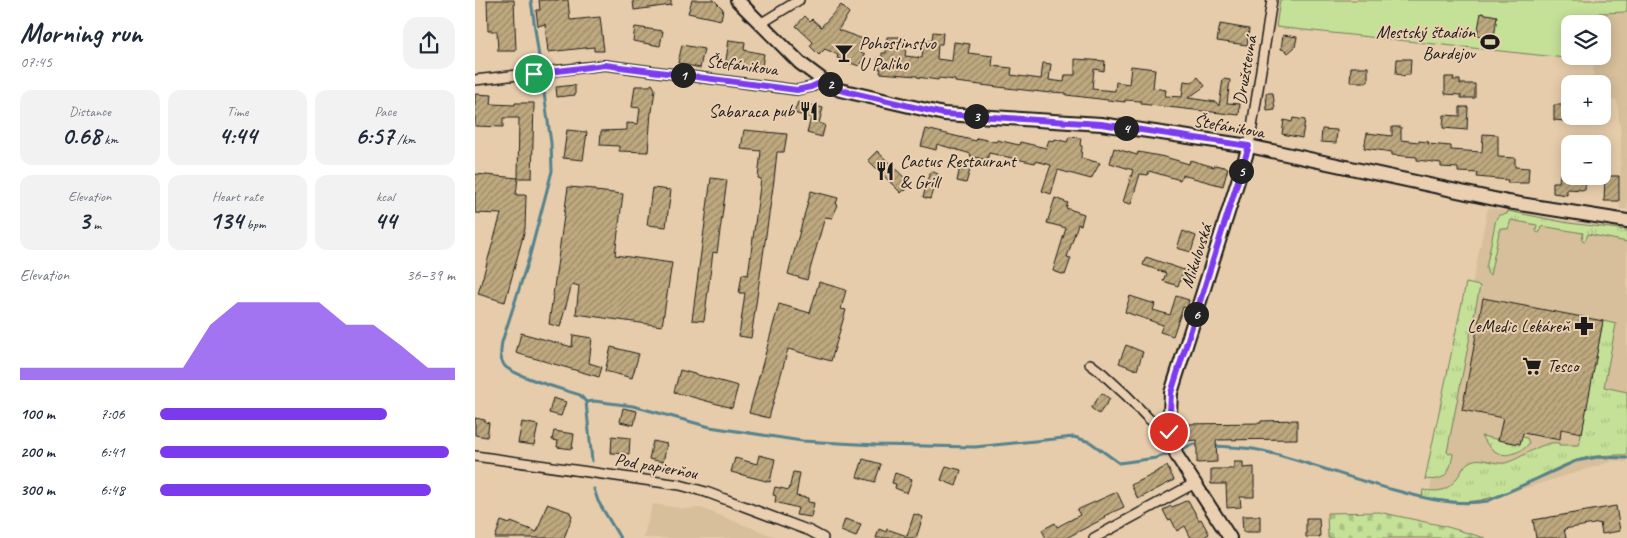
<!DOCTYPE html>
<html lang="en">
<head>
<meta charset="utf-8">
<style>
  :root { --surface:#fff; --page:#f2f2f3; --text:#1f2937; --muted:#747a83; --accent:#7c3aed }
  body { margin:0; font-family:Caveat,sans-serif; background:var(--page); color:var(--text); height:100vh; display:flex; flex-direction:column; font-size:19px; white-space:nowrap }
  * { box-sizing:border-box; margin:0 }
  p { font-size:16px; color:var(--muted) }
  .icon { flex:none; width:28px; height:28px; fill:none; stroke:currentColor; stroke-width:2; stroke-linecap:round; stroke-linejoin:round }
  .map { position:relative; flex:1; overflow:hidden }
  .panel { display:flex; flex-direction:column; background:var(--surface); width:475px }
  .panel>* { flex:none }
  .buttons { position:absolute; left:1086px; top:15px; display:grid; gap:10px }
  .buttons a { display:grid; place-items:center; width:50px; height:50px; border-radius:10px; background:var(--surface); box-shadow:0 2px 12px #0003; font-size:25px }
  .pin { position:absolute; display:grid; place-items:center; width:42px; height:42px; color:#fff; margin:-21px; border:2px solid #fff; border-radius:50%; box-shadow:0 1px 5px #0007 }
  .km { position:absolute; width:25px; height:25px; margin:-12px; border-radius:50%; background:#222; color:#fff; font-size:14px; line-height:25px; text-align:center }
  .round { display:grid; place-items:center; flex:none; width:52px; height:52px; border-radius:15px; background:var(--page) }
  .overview { display:flex; align-items:center; justify-content:space-between; height:85px; padding:0 20px }
  h1 { font-size:28px; font-weight:700; line-height:38px }
  .metrics { display:grid; grid-template-columns:repeat(3,1fr); gap:8px; height:85px; padding:5px 20px }
  .metrics div { display:grid; align-content:center; border-radius:12px; background:var(--page); text-align:center }
  .metrics b { font-size:25px; font-weight:700 }
  .metrics small { font-size:14px; font-weight:400 }
  .metrics p { font-size:14px }
  .chart { height:140px; padding:10px 20px }
  .chart p { display:flex; justify-content:space-between }
  .chart svg { width:100%; height:90px; margin-top:5px; fill:var(--accent); opacity:.7 }
  ul { padding:0 20px; list-style:none; font-size:16px }
  li { display:grid; grid-template-columns:80px 60px 1fr; align-items:center; height:38px }
  li i { height:12px; border-radius:6px; background:var(--accent) }
  main { display:flex; flex:1; min-height:0 }
  .map>svg:first-child { display:block }
  .built { fill:#d6bf9a }
  .grass { fill:url(#grass-tufts); stroke:#707e5a }
  .cemetery { fill:url(#cemetery-stones); stroke:#707e5a }
  .green { fill:#c5e198; stroke:#707e5a }
  .lines { fill:none; stroke-linecap:round; stroke-linejoin:round }
  .stream { stroke:#54828d; stroke-width:3 }
  .building { fill:url(#building-hatch); stroke:#1c1c1c }
  .street-casing { stroke:#1c1c1c; stroke-width:12 }
  .secondary-casing { stroke:#1c1c1c; stroke-width:16 }
  .street { stroke:#eacfb1; stroke-width:9 }
  .secondary { stroke:#eacfb1; stroke-width:12 }
  .route-casing { stroke:#fff; stroke-width:10 }
  .route { stroke:#7c3aed; stroke-width:6 }
  .labels { text-anchor:middle; stroke-width:4; stroke-linejoin:round; paint-order:stroke }
  .poi-label { font-size:18px; fill:#1c1c1c; stroke:#eacfb1; text-anchor:end }
  .street-label { font-size:18px; fill:#1c1c1c; stroke:#eacfb1 }
</style>
</head>
<body>
<main>
<section class="panel">
<div class="overview"><div><h1>Morning run</h1><p>07:45</p></div><a class="round"><svg class="icon" aria-label="share" viewBox="0 0 24 24"><path d="M12 15V3M7 8l5-5 5 5M5 13v7h14v-7"/></svg></a></div>
<div class="metrics">
<div><p>Distance</p><b>0.68<small> km</small></b></div>
<div><p>Time</p><b>4:44</b></div>
<div><p>Pace</p><b>6:57<small> /km</small></b></div>
</div>
<div class="metrics">
<div><p>Elevation</p><b>3<small> m</small></b></div>
<div><p>Heart rate</p><b>134<small> bpm</small></b></div>
<div><p>kcal</p><b>44</b></div>
</div>
<div class="chart"><p><span>Elevation</span>36–39 m</p>
<svg viewBox="0 0 160 44" preserveAspectRatio="none"><path d="M0 44V38L10 38L20 38L30 38L40 38L50 38L60 38L70 17L80 6L90 6L100 6L110 6L120 17L130 17L140 27L150 38L160 38V44z"/></svg>
</div>
<ul>
<li><b>100 m</b>7:06<i style="width:77%"></i></li>
<li><b>200 m</b>6:41<i style="width:98%"></i></li>
<li><b>300 m</b>6:48<i style="width:92%"></i></li>
</ul>
</section>
<div class="map">
<svg width="1152" height="538" viewBox="0 0 1152 538">
  <defs>
    <pattern id="grass-tufts" width="24" height="20" patternUnits="userSpaceOnUse" patternTransform="scale(1.25)"><rect width="24" height="20" fill="#c5e198"/><path d="M3 7l-1-3M5 7V3M7 7l1-3M15 17l-1-3M17 17v-4M19 17l1-3" fill="none" stroke="#a9c082"/></pattern>
    <pattern id="cemetery-stones" width="16" height="16" patternUnits="userSpaceOnUse" patternTransform="scale(1.25)"><rect width="16" height="16" fill="#c5e198"/><path d="M2 7V4a2 2 0 0 1 4 0v3zM10 15v-3a2 2 0 0 1 4 0v3z" fill="#a9c082"/></pattern>
    <pattern id="building-hatch" width="6" height="6" patternUnits="userSpaceOnUse" patternTransform="scale(1.25)"><rect width="6" height="6" fill="#bea97f"/><path d="M-1 1l2-2M0 6l6-6M5 7l2-2" fill="none" stroke="#9a8967"/></pattern>
  </defs>
  <rect width="100%" height="100%" fill="#e6ccaa"/>
  <filter id="ink" filterUnits="userSpaceOnUse"><feTurbulence type="fractalNoise" baseFrequency=".02" numOctaves="2"/><feDisplacementMap in="SourceGraphic" scale="10" xChannelSelector="R" yChannelSelector="G"/><feConvolveMatrix kernelMatrix="1 2 1 2 8 2 1 2 1" color-interpolation-filters="sRGB"/></filter>
  <g filter="url(#ink)">
    <g class="built">
      <polygon points="1152,12 1152,209 1145,209 1146,137 1142,100 1128,100 1128,84 1118,84 1119,56 1128,56 1128,24 1123,24 1124,13"/>
      <polygon points="1013,208 1113,225 1152,228 1152,462 1138,461 1002,503 953,499"/>
      <polygon points="178,504 210,509 226,508 303,538 168,538"/>
    </g>
    <g class="grass">
      <polygon points="1033,211 1093,223 1152,230 1152,242 1113,234 1110,241 1107,240 1108,233 1066,226 1065,232 1063,233 1061,231 1062,225 1036,220 1033,229 1025,228 1015,275 1013,274 1011,268 1021,219 1024,215 1032,214"/>
      <path d="M991,283L1005,286L972,452L978,454C975,472 971,482 950,479Z"/>
      <path d="M1128,321L1141,324L1129,387L1152,392V455C1134,455 1116,455 1099,461C1066,473 1035,496 1000,501C982,503 965,500 947,497L948,490C969,493 975,489 986,472C989,467 991,463 996,461C1007,456 1019,465 1030,463C1047,459 1067,440 1084,443V445H1104Z"/>
      <path d="M1006,436L1045,444L1047,437L1052,438L1054,443C1051,448 1047,450 1042,452C1025,460 1015,449 1006,436Z"/>
    </g>
    <polygon class="cemetery" points="904,512 969,526 1010,538 853,538 852,513"/>
    <polygon class="green" points="805,0 1152,0 1152,12 1124,13 1123,24 1095,24 1095,56 1119,56 1119,61 801,27"/>
    <g class="lines">
      <g class="stream">
        <path d="M56,0L76,143L77,171L54,258L27,342C26,350 24,358 29,365C35,375 90,390 105,395L111,402L117,461"/>
        <polyline points="111,402 119,401 158,406 235,427 327,441 401,445 500,447 599,437 615,442 644,463 681,458 692,454"/>
        <path d="M739,446C756,447 775,447 792,452C835,463 877,479 919,490C951,499 980,506 1013,501L1101,461L1123,457L1152,458"/>
        <polyline points="709,448 719,444 725,445"/>
        <polyline points="119,489 123,501 145,538"/>
      </g>
    </g>
    <g class="building">
      <polygon points="12,0 39,0 41,51 23,51 22,31 13,31"/>
      <polygon points="64,0 93,0 95,20 125,17 129,51 119,51 119,47 73,52 70,24 63,26 61,10 65,10"/>
      <polygon points="158,0 196,0 196,5 159,10"/>
      <polygon points="217,0 239,0 248,9 246,20 213,13"/>
      <polygon points="366,5 374,13 363,30 388,39 383,51 390,54 387,63 385,63 384,66 362,58 363,55 350,49 344,55 335,46 338,42 321,26 330,16 335,21 337,19 346,27"/>
      <polygon points="1006,13 1022,16 1019,38 1002,35"/>
      <polygon points="745,24 774,29 772,45 742,41"/>
      <polygon points="160,27 188,31 185,46 158,41"/>
      <polygon points="458,32 468,33 467,44 463,44 462,59 477,61 479,42 495,44 493,53 518,56 517,66 537,68 536,75 566,79 568,63 576,64 574,80 589,82 590,75 600,75 600,59 630,61 629,71 619,69 617,89 640,91 641,82 654,84 656,66 680,69 678,88 691,90 690,96 707,97 709,81 717,82 723,77 730,86 713,98 741,102 744,106 748,79 755,80 752,103 765,104 764,115 666,104 666,101 650,100 650,102 591,95 591,93 575,92 575,93 480,82 480,80 464,78 463,80 442,77 442,76 405,73 406,69 402,68 403,58 407,58 407,53 411,53 412,37 429,37 428,42 432,42 430,56 447,58 449,39 457,40"/>
      <polygon points="808,35 822,37 820,47 813,53 810,50 806,49"/>
      <polygon points="254,40 270,42 269,50 289,54 286,72 250,67"/>
      <polygon points="207,45 229,49 225,68 203,63"/>
      <polygon points="922,59 936,59 935,75 931,75 929,77 926,75 921,74"/>
      <polygon points="876,67 893,67 893,82 875,82"/>
      <polygon points="970,77 979,77 978,80 985,80 985,84 1000,84 1000,98 986,98 986,95 970,94"/>
      <polygon points="177,84 180,89 177,112 176,112 173,152 144,151 144,146 125,145 126,131 152,130 152,123 163,124 165,108 157,107 160,86 174,86"/>
      <polygon points="100,85 100,95 82,97 81,87"/>
      <polygon points="791,93 798,93 800,110 792,111"/>
      <polygon points="0,94 17,95 16,104 40,105 40,103 59,103 57,178 43,178 44,118 28,118 28,127 0,126"/>
      <polygon points="323,102 348,108 344,123 350,125 347,137 332,133 336,118 319,113"/>
      <polygon points="1079,105 1091,105 1090,121 1079,120"/>
      <polygon points="985,107 993,107 992,130 968,128 969,115 985,116"/>
      <polygon points="818,118 830,120 827,138 807,134 809,120 817,122"/>
      <polygon points="917,127 926,127 926,140 944,142 944,141 954,142 953,144 976,146 976,150 1007,152 1008,134 1023,135 1023,157 1040,158 1040,167 1054,168 1053,183 1032,183 1033,180 1002,177 1003,173 983,172 983,168 966,167 966,163 942,160 942,157 917,155 917,152 889,148 892,133 917,136"/>
      <polygon points="451,129 501,141 502,138 521,142 522,140 544,145 545,142 571,148 574,140 579,141 580,139 592,142 594,137 606,138 605,145 607,146 606,158 625,163 616,179 583,170 576,194 567,191 576,165 561,161 560,163 514,153 512,160 495,156 496,154 462,144 461,150 446,146"/>
      <polygon points="847,129 862,130 861,143 846,142"/>
      <polygon points="92,130 112,132 108,160 88,158"/>
      <polygon points="269,130 312,134 309,152 302,152 299,180 276,338 264,336 270,293 264,293 267,274 273,275 286,179 283,178 286,151 266,149"/>
      <polygon points="639,148 662,155 663,152 690,157 714,164 715,160 739,167 740,165 753,168 748,186 707,175 705,180 674,171 673,175 665,174 656,204 648,202 658,170 635,163"/>
      <polygon points="402,151 436,184 430,191 429,190 426,193 393,160"/>
      <polygon points="485,167 495,170 491,183 482,181"/>
      <polygon points="456,171 463,174 455,199 448,197 451,187 449,187"/>
      <polygon points="0,174 43,178 41,195 51,195 50,229 30,302 3,294 26,214 0,213"/>
      <polygon points="1085,174 1092,174 1092,176 1111,176 1110,190 1092,189 1092,195 1078,193 1078,182 1084,182"/>
      <polygon points="1130,176 1144,176 1144,201 1129,201"/>
      <polygon points="236,178 252,180 242,253 238,252 229,321 217,320"/>
      <polygon points="93,187 120,189 120,191 148,194 140,255 197,263 187,326 101,314 104,286 97,284 85,327 74,324"/>
      <polygon points="177,188 196,190 191,227 172,225"/>
      <polygon points="336,191 363,198 361,204 363,205 357,218 350,217 332,280 313,274"/>
      <polygon points="580,198 593,203 591,208 609,214 606,225 603,224 592,257 596,258 590,275 578,271 591,228 572,223"/>
      <polygon points="708,231 721,236 716,252 702,248"/>
      <polygon points="671,257 709,270 703,286 688,281 691,273 668,265"/>
      <polygon points="344,282 371,290 366,309 371,310 356,361 313,349 294,418 274,413 304,304 335,313"/>
      <polygon points="655,296 680,304 678,310 695,315 701,296 714,300 712,308 708,307 698,336 685,332 688,325 650,312"/>
      <polygon points="1008,298 1128,321 1107,433 1086,429 1085,440 1048,433 1045,444 1023,440 1028,418 987,410"/>
      <polygon points="46,333 97,347 98,335 117,338 114,363 127,367 124,377 41,353"/>
      <polygon points="651,345 668,352 662,370 644,363"/>
      <polygon points="136,347 164,354 157,378 130,371"/>
      <polygon points="205,370 263,386 257,408 199,392"/>
      <polygon points="627,393 635,399 624,414 616,408"/>
      <polygon points="78,398 91,402 86,416 74,413"/>
      <polygon points="148,408 162,411 159,425 145,422"/>
      <polygon points="0,418 10,420 10,422 14,423 12,437 0,435"/>
      <polygon points="822,420 822,439 741,440 742,462 722,463 722,440 708,441 708,424 786,423 786,421"/>
      <polygon points="47,422 63,425 59,445 43,443"/>
      <polygon points="79,431 99,434 97,449 82,447 83,441 77,440"/>
      <polygon points="137,436 155,438 154,454 136,453"/>
      <polygon points="178,441 192,444 188,462 174,459"/>
      <polygon points="284,455 300,459 295,482 256,472 260,458 282,464"/>
      <polygon points="388,459 406,464 400,482 382,477"/>
      <polygon points="759,462 768,462 768,468 779,467 779,497 765,497 766,507 752,508 751,484 736,484 736,469 759,469"/>
      <polygon points="471,466 486,470 481,486 466,480"/>
      <polygon points="692,466 699,480 663,499 656,485 679,474 679,473"/>
      <polygon points="318,472 325,473 321,496 333,498 333,502 339,503 336,517 321,515 323,508 300,502 301,496 298,495 300,487 314,490"/>
      <polygon points="420,473 437,479 432,493 420,488 421,484 417,483"/>
      <polygon points="642,492 649,507 629,516 630,518 591,538 571,538 567,530 580,523 582,527 605,515 602,510"/>
      <polygon points="713,500 724,520 726,519 734,534 727,538 716,538 710,526 702,531 696,519 693,520 688,510 696,506 697,507"/>
      <polygon points="72,504 95,512 97,517 89,538 20,538 26,521 35,524 36,522 62,532"/>
      <polygon points="1141,506 1145,531 1127,534 1125,523 1089,529 1091,538 1061,538 1058,520"/>
      <polygon points="439,514 448,517 441,538 401,538 404,529 411,532 412,529 432,536"/>
      <polygon points="767,516 785,516 785,532 768,532"/>
      <polygon points="831,518 844,518 845,537 831,537"/>
      <polygon points="370,519 386,524 381,537 366,531"/>
    </g>
    <g class="lines">
      <g class="street-casing">
        <g id="street">
          <polyline points="285,24 324,0"/>
          <polyline points="0,80 130,65 322,90 336,87 349,81"/>
          <polyline points="774,146 797,0"/>
          <polyline points="615,364 627,373 652,396 674,419 694,432"/>
          <polyline points="0,456 205,485 231,492 335,531 348,538"/>
          <polyline points="619,538 720,483"/>
        </g>
      </g>
      <g class="secondary-casing">
        <g id="secondary">
          <polyline points="262,0 325,63 349,81 365,90 469,114 626,124 774,146 1033,202 1152,221"/>
          <polyline points="755,538 702,456 694,432 696,393 774,146"/>
        </g>
      </g>
      <use href="#street" class="street"/>
      <use href="#secondary" class="secondary"/>
    </g>
  </g>
  <g class="lines" filter="url(#ink)">
    <g class="route-casing">
      <polyline id="route" points="59,74 130,65 322,90 336,87 349,81 365,90 469,114 626,124 774,146 696,393 694,432"/>
    </g>
    <use href="#route" class="route"/>
  </g>
  <defs>
    <g id="stadium-bare" transform="scale(1.5)"><path d="M0-5a6.5 5 0 1 0 0 10a6.5 5 0 1 0 0-10ZM-3.5-1.8h7v3.6h-7Z" fill="#1c1c1c" stroke="#eacfb1" stroke-width="2.5" paint-order="stroke"/></g>
    <g id="bar-bare" transform="scale(1.5)"><path d="M-6-5H6L.8 .8V4.5H3.5V6h-7V4.5H-.8V.8Z" fill="#1c1c1c" stroke="#eacfb1" stroke-width="2.5" paint-order="stroke"/></g>
    <g id="restaurant-bare" transform="scale(1.5)"><path d="M-5-6h1v4h1v-4h1v4h1v-4h1v5L-1.5 .5V6h-2V.5L-5-1ZM5-6V6H3V1.5H1.5Q1.5-4 5-6Z" fill="#1c1c1c" stroke="#eacfb1" stroke-width="2.5" paint-order="stroke"/></g>
    <g id="pharmacy-bare" transform="scale(1.5)"><path d="M-2-6h4v4h4v4h-4v4h-4v-4h-4v-4h4Z" fill="#1c1c1c" stroke="#eacfb1" stroke-width="2.5" paint-order="stroke"/></g>
    <g id="supermarket-bare" transform="scale(1.5)"><path d="M-6-5.5h2.5l.6 2H6L4.5 2H-2.5L-4.4-4H-6ZM-1.5 3.2a1.3 1.3 0 1 0 .1 0ZM3 3.2a1.3 1.3 0 1 0 .1 0Z" fill="#1c1c1c" stroke="#eacfb1" stroke-width="2.5" paint-order="stroke"/></g>
  </defs>
  <g fill-rule="evenodd">
    <use href="#stadium-bare" x="1015" y="42"/>
    <use href="#bar-bare" x="369" y="53"/>
    <use href="#restaurant-bare" x="334" y="111"/>
    <use href="#restaurant-bare" x="410" y="171"/>
    <use href="#pharmacy-bare" x="1109" y="326"/>
    <use href="#supermarket-bare" x="1057" y="366"/>
  </g>
  <g class="labels">
    <g class="poi-label">
      <text x="1000" y="38">Mestský štadión<tspan x="1000" dy="21">Bardejov</tspan></text>
      <text x="384" y="49" text-anchor="start">Pohostinstvo<tspan x="384" dy="21">U Paliho</tspan></text>
      <text x="319" y="117">Sabaraca pub</text>
      <text x="425" y="167" text-anchor="start">Cactus Restaurant<tspan x="425" dy="21">&amp; Grill</tspan></text>
      <text x="1094" y="332">LeMedic Lekáreň</text>
      <text x="1072" y="372" text-anchor="start">Tesco</text>
    </g>
    <g class="street-label">
      <text transform="translate(267 65) rotate(7)" y="6">Štefánikova</text>
      <text transform="translate(770 70) rotate(-80)" y="6">Družstevná</text>
      <text transform="translate(754 126) rotate(10)" y="6">Štefánikova</text>
      <text transform="translate(721 256) rotate(-72)" y="6">Mikulovská</text>
      <text transform="translate(181 466) rotate(10)" y="6">Pod papierňou</text>
    </g>
  </g>
</svg>
<div class="buttons">
<a><svg class="icon" aria-label="layers" viewBox="0 0 24 24"><path d="M12 4l9 5-9 5-9-5zM3 14l9 5 9-5"/></svg></a>
<a>+</a>
<a>−</a>
</div>
<div class="pin" style="left:59px;top:74px;background:#1e9e55"><svg class="icon" aria-label="arrive" viewBox="0 0 24 24"><path d="M6 21V4h12l-3 4 3 4H6"/></svg></div>
<div class="pin" style="left:694px;top:432px;background:#d93025"><svg class="icon" aria-label="check" viewBox="0 0 24 24"><path d="M5 12l5 5 9-10"/></svg></div>
<b class="km" style="left:208px;top:75px">1</b>
<b class="km" style="left:355px;top:84px">2</b>
<b class="km" style="left:501px;top:116px">3</b>
<b class="km" style="left:651px;top:128px">4</b>
<b class="km" style="left:766px;top:171px">5</b>
<b class="km" style="left:721px;top:314px">6</b>
</div>
</main>
</body>
</html>
